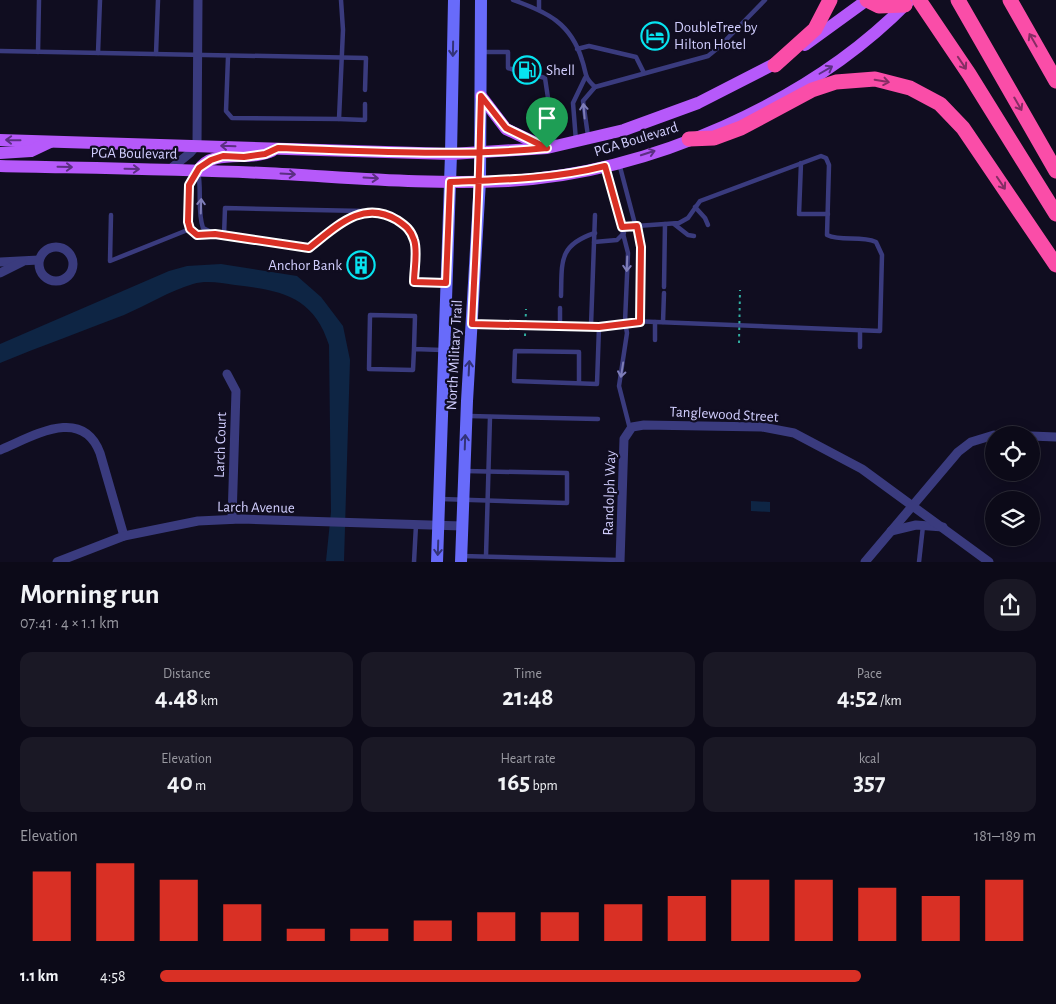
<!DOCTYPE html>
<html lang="en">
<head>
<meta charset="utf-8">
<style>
  :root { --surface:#0c0a18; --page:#1a1825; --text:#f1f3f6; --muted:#9a9aa2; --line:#2c2b37; --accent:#d93025 }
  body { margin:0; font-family:"Alegreya Sans",sans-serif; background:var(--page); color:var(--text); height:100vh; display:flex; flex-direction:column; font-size:19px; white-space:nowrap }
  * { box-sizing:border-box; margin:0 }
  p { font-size:16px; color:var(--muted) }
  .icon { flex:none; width:28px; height:28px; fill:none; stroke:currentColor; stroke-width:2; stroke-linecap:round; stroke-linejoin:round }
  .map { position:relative; height:562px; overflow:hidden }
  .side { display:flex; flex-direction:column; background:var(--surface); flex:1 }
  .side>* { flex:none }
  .tools { position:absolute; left:985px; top:426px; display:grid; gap:10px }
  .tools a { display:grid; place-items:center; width:55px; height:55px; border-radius:50%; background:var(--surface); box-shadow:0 2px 12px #0003,0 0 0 1px var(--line); font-size:25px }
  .pin { position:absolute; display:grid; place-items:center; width:42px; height:42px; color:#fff; margin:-51px -21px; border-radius:50% 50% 50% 0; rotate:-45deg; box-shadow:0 0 5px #0007 }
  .pin .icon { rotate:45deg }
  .round { display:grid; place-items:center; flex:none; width:52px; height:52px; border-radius:20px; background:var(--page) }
  .headline { display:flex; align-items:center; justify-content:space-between; height:85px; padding:0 20px }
  h1 { font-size:28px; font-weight:700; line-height:38px }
  .figures { display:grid; grid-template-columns:repeat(3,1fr); gap:8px; height:85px; padding:5px 20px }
  .figures div { display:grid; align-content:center; border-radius:12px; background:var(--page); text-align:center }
  .figures b { font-size:25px; font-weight:700 }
  .figures small { font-size:14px; font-weight:400 }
  .figures p { font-size:14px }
  .chart { height:140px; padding:10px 20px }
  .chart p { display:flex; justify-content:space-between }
  .chart svg { width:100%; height:90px; margin-top:5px; stroke:var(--accent); stroke-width:6 }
  ul { padding:0 20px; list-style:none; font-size:16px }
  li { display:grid; grid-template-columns:80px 60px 1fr; align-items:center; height:38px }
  li i { height:12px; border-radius:6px; background:var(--accent) }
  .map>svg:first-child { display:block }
  .water { fill:#0e2544 }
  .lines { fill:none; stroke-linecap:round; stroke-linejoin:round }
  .lane { stroke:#3a3b7e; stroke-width:4.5 }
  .street { stroke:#3a3b7e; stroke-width:9 }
  .secondary { stroke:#686bfa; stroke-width:12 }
  .primary { stroke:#b659fa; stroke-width:12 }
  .highway { stroke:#fa4da8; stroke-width:15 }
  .path-bridge { stroke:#31aea1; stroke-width:2; stroke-dasharray:2.5 4; stroke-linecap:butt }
  .oneway { stroke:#852d64 }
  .oneway2 { stroke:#337 }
  .oneway3 { stroke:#5b2f82 }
  .oneway4 { stroke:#7e7db8 }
  .route-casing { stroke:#fff; stroke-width:10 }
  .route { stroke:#d93025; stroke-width:6 }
  .labels { text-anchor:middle; stroke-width:4.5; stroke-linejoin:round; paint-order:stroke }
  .poi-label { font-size:15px; fill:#d1cefe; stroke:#100d20; text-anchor:start }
  .street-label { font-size:15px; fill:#d1cefe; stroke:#100d20 }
</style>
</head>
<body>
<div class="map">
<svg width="1056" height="562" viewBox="0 0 1056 562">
  <rect width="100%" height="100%" fill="#100d20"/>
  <g class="water">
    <path d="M221,264L297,276L321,297L343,326L350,360L344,561H326L331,512L329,345C314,296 280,290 235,285C222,283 206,280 193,284C169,291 147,305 124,315C83,331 41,346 0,363V344L169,271L187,266Z"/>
    <polygon points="751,501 770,502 770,512 751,511"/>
  </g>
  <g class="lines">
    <g class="lane">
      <path d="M513,0C547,12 571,23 582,60C587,74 583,76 595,87"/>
      <polyline points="539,9 539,0"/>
      <polyline points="577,49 589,46 636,57 644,73"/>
      <polyline points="0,51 366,58 365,90"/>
      <polyline points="38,52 39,0"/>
      <polyline points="483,52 508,52 508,68 517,71"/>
      <polyline points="98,53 100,0"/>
      <polyline points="156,54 158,0"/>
      <polyline points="228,57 226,111 232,118 339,119 343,30 341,0"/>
      <polyline points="535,75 545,78 555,145"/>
      <polyline points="339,119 365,120 365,104"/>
      <polyline points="588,136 583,101 595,87 708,56 719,47 765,0"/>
      <polyline points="576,141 573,103 585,78"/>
      <polyline points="619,163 641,247 640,322"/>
      <polyline points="801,163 799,214 828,214"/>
      <polyline points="606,167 628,253 625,322 627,333 619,386 630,429"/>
      <path d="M198,171C202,190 197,211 203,228L215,234L309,248C336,227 362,199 397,220C405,226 411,230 414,240C418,251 414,270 414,282L445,283"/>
      <path d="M196,173C186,189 181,222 197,235H214"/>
      <polyline points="695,207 705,218 708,225"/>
      <polyline points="111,215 110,261 190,229"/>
      <polyline points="674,224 688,235 694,236"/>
      <polyline points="224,236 225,208 363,211"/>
      <polyline points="594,242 617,240 624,233"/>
      <polyline points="664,287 665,224"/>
      <path d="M561,296C562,262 558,245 595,233"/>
      <polyline points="663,322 664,293"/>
      <path d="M473,324L599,327L631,321L880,331L882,255L876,242C860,235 842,242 827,235L829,165L826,158L821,156L700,201L688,218L679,223L622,227"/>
      <polyline points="560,326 560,308"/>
      <polyline points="591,326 595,215"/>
      <polyline points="655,340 655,322"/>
      <polyline points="860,347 860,330"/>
      <polyline points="414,349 413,370 369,369 370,315 415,316 414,349 442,350"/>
      <polyline points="579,383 579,352 515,351 514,381 597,384 599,327"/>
      <polyline points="469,416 598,419"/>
      <polyline points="441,499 567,503 567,473 465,471"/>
      <polyline points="462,556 620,560"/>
      <polyline points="486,556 490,417"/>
      <polyline points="414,562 416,525"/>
      <polyline points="919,562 923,526"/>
    </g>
    <g class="street">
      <polyline points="169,170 190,153 197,145 198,0"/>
      <circle cx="56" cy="264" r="17"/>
      <polyline points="0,262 39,260"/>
      <polyline points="0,273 22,262"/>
      <polyline points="227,374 236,391 232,519"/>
      <polyline points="1031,436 1056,437"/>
      <path d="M0,450C32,437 82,405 100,453L124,536"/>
      <polyline points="891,531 916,525 943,527"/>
      <polyline points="57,562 124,536 198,521 241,519 462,526"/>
      <polyline points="620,562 624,439 632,427 644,425 762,427 794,433 862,469 989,562"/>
      <polyline points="865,562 958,452 971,442 994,435"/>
    </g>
    <g class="secondary">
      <polyline points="437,562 451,154 454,0"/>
      <polyline points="461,562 467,401 480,181 481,0"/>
    </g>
    <g class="primary">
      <polyline points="805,45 867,0"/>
      <polyline points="481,96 506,129 544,147"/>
      <polyline points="0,140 451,154 547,148 624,130 698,103 782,60"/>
      <polyline points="0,153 31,151 50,142"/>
      <path d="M0,166C88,168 176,169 264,173C345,177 427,185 508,181C649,173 809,103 908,2"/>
      <path d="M198,171C212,147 250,162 272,151"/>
    </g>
    <g class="highway">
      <polyline points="867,0 879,6 905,5"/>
      <polyline points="919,0 969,74 1056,214"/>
      <polyline points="958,0 1056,171"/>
      <polyline points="1010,0 1056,81"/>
      <polyline points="775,65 815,29 830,0"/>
      <polyline points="689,139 714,138 741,128 812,90 836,82 875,79 910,88 940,104 963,128 1056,265"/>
    </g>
    <g class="path-bridge">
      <polyline points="525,336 526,309"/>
      <polyline points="739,343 740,290"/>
    </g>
  </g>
  <defs><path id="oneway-shaft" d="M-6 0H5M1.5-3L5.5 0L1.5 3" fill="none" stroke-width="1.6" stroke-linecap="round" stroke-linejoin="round" transform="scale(1.25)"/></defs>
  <g class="oneway">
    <use href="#oneway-shaft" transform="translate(1033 40) rotate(-120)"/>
    <use href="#oneway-shaft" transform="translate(962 63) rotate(56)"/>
    <use href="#oneway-shaft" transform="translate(882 81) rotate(10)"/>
    <use href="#oneway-shaft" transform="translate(1018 104) rotate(60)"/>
    <use href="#oneway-shaft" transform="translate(1001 183) rotate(56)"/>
  </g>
  <g class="oneway2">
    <use href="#oneway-shaft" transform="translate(453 49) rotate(91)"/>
    <use href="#oneway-shaft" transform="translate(469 368) rotate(-87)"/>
    <use href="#oneway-shaft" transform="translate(465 442) rotate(-88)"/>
    <use href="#oneway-shaft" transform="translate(438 548) rotate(92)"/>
  </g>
  <g class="oneway3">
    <use href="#oneway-shaft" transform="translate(826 70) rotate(-30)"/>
    <use href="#oneway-shaft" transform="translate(13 140) rotate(-179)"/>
    <use href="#oneway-shaft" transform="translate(228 146) rotate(-178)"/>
    <use href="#oneway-shaft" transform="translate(648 153) rotate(-18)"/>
    <use href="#oneway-shaft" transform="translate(65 167) rotate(1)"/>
    <use href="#oneway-shaft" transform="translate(132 169) rotate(1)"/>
    <use href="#oneway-shaft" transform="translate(288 174) rotate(3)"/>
    <use href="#oneway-shaft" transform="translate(371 178) rotate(3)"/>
  </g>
  <g class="oneway4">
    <use href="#oneway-shaft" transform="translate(584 111) rotate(-95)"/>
    <use href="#oneway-shaft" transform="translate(201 206) rotate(-88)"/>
    <use href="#oneway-shaft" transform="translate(627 264) rotate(92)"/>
    <use href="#oneway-shaft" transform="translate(622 370) rotate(99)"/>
  </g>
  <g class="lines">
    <g class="route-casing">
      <path id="route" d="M547,148C457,157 368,151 278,148L265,154L244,157L223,156L211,160L199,168L189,185L188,222L190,229L197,235L215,234L309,248C336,227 362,199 397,220C406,226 411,230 414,240C418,251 414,270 414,282L446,283L450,182C502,180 554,179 605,166L622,227L637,226L641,247L640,322L599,327L472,324C475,260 479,196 480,132L481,96L506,128L547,148"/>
    </g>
    <use href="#route" class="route"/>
  </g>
  <defs>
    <g id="hotel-ring" transform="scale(1.4375)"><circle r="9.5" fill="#100d20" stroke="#07e4f0" stroke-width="1.5"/><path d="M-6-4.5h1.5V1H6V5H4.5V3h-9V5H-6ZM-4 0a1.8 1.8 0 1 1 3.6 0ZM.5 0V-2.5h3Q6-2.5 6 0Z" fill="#07e4f0"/></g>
    <g id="fuel-ring" transform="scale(1.4375)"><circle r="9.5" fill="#100d20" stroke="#07e4f0" stroke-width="1.5"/><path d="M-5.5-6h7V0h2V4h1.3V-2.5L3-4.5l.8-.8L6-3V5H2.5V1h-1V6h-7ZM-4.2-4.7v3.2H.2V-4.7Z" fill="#07e4f0"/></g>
    <g id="building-ring" transform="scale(1.4375)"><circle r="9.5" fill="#100d20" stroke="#07e4f0" stroke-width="1.5"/><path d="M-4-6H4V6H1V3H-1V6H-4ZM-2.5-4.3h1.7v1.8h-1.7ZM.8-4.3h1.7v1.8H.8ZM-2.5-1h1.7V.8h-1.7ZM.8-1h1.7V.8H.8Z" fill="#07e4f0"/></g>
  </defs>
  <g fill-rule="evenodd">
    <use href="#hotel-ring" x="655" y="36"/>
    <use href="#fuel-ring" x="527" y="70"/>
    <use href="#building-ring" x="361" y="265"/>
  </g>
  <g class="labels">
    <g class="poi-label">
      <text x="674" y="32">DoubleTree by<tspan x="674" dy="17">Hilton Hotel</tspan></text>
      <text x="546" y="75">Shell</text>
      <text x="342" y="270" text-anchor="end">Anchor Bank</text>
    </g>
    <g class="street-label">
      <text transform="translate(636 139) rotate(-17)" y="5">PGA Boulevard</text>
      <text transform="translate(134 153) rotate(1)" y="5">PGA Boulevard</text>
      <text transform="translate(454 355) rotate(-87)" y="5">North Military Trail</text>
      <text transform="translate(724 414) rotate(3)" y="5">Tanglewood Street</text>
      <text transform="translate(220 445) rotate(-88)" y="5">Larch Court</text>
      <text transform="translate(609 493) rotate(-88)" y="5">Randolph Way</text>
      <text transform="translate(256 507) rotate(1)" y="5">Larch Avenue</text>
    </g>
  </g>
</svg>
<div class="tools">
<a><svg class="icon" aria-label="locate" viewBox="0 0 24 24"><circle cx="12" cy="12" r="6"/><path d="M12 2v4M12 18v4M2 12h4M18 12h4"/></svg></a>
<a><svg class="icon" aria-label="layers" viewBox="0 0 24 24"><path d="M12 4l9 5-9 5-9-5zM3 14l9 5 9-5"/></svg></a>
</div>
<div class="pin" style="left:547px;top:148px;background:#1e9e55"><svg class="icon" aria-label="arrive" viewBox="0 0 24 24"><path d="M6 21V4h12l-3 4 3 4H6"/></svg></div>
</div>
<section class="side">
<div class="headline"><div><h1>Morning run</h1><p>07:41 · 4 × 1.1 km</p></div><a class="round"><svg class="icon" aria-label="share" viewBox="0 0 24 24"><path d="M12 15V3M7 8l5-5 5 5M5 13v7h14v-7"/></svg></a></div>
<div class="figures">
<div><p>Distance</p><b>4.48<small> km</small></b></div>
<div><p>Time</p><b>21:48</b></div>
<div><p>Pace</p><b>4:52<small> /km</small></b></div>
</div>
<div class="figures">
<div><p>Elevation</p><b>40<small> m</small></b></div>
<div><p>Heart rate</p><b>165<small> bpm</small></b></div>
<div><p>kcal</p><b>357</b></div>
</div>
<div class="chart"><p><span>Elevation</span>181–189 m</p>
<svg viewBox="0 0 160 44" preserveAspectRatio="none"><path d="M5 44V10M15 44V6M25 44V14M35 44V26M45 44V38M55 44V38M65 44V34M75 44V30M85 44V30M95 44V26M105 44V22M115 44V14M125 44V14M135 44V18M145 44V22M155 44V14"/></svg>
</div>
<ul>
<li><b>1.1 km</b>4:58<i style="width:80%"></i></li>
</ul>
</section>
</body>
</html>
